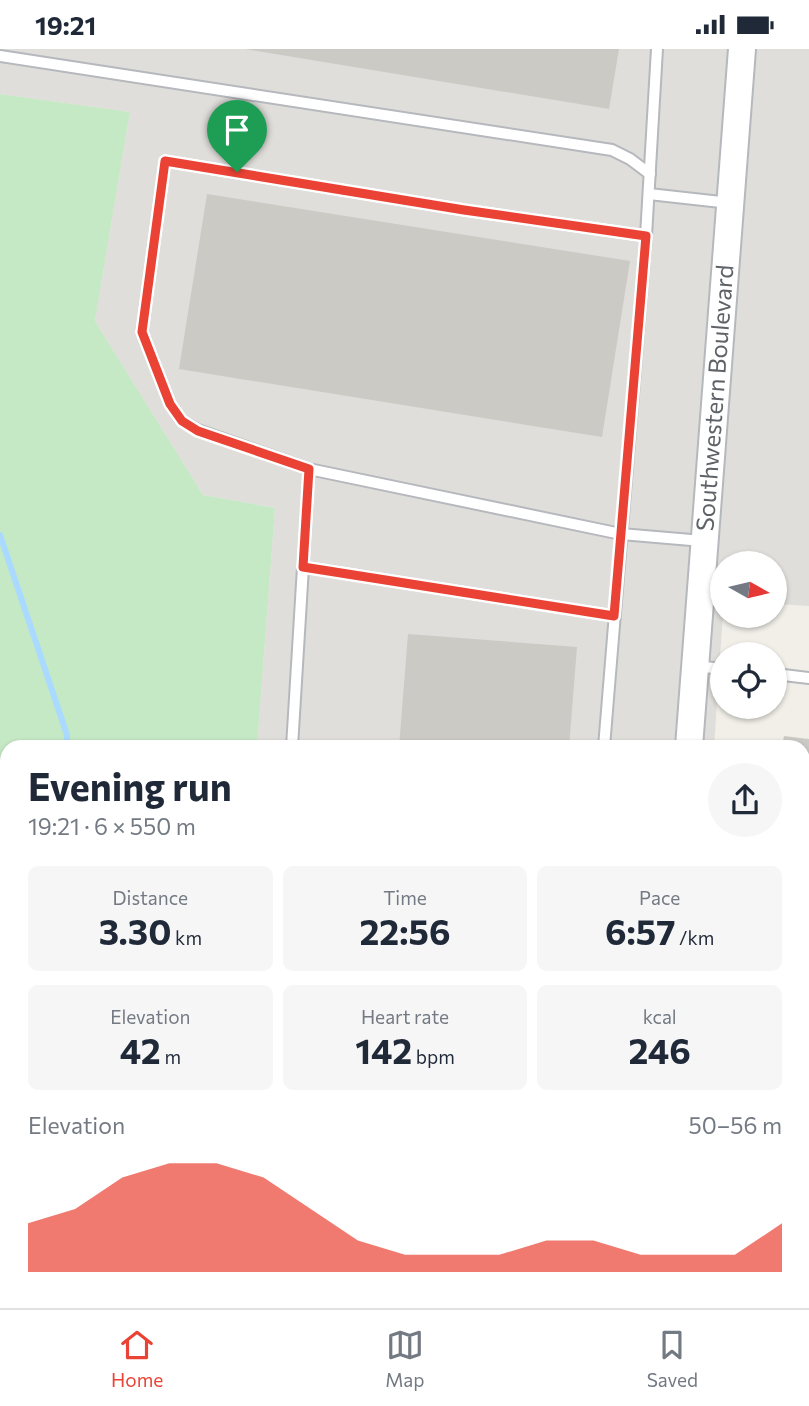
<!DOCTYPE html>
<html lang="en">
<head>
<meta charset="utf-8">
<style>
  :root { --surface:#fff; --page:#f6f6f7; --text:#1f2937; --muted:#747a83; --line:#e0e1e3; --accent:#ea4335 }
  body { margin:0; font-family:Commissioner,sans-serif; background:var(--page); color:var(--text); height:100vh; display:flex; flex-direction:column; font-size:26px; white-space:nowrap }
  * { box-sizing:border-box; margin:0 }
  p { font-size:23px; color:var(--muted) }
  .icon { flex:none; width:38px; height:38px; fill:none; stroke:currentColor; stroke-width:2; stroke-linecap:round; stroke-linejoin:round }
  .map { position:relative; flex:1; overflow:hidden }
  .side { position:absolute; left:0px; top:691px; width:810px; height:569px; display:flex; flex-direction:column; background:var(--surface); border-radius:21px 21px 0 0; box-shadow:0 2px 5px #0004 }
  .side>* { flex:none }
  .needle { width:46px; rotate:98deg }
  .tools { position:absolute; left:710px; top:502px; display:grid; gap:14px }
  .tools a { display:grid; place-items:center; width:77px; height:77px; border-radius:50%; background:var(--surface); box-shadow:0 2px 5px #0004; font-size:35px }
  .pin { position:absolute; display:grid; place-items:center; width:60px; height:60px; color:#fff; margin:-72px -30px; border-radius:50% 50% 50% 0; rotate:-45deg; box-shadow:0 0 7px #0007 }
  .pin .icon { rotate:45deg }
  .round { display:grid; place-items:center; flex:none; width:74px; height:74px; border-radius:37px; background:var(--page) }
  .head { display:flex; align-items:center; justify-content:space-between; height:119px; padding:0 28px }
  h1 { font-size:38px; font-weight:700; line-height:52px }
  .figures { display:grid; grid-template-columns:repeat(3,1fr); gap:10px; height:119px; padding:7px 28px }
  .figures div { display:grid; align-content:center; border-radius:10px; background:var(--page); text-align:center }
  .figures b { font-size:35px; font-weight:700 }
  .figures small { font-size:19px; font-weight:400 }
  .figures p { font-size:19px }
  .chart { height:196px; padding:14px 28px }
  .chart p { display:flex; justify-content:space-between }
  .chart svg { width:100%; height:126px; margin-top:7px; fill:var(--accent); opacity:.7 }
  .status { display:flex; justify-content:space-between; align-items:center; height:49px; padding:0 35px; background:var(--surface); direction:ltr }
  .status svg { height:19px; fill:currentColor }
  .tab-bar { display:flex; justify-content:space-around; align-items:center; height:98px; border-top:2px solid var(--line); background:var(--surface); font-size:19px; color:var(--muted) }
  .tab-bar a { display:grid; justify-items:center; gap:4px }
  .tab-bar .selected { color:var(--accent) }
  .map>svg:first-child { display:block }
  .industrial { fill:#e0deda }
  .green { fill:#c5e8c5 }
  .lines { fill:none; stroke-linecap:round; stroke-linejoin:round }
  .stream { stroke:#aadaff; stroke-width:6 }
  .building { fill:#cccac5 }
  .service-casing { stroke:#b5b8bc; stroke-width:14 }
  .minor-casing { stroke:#b5b8bc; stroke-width:24 }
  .tertiary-casing { stroke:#b5b8bc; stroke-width:30 }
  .service { stroke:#fff; stroke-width:10 }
  .minor { stroke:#fff; stroke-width:21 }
  .tertiary { stroke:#fff; stroke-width:26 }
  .route-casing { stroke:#fff; stroke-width:14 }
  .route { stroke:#ea4335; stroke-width:9 }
  .labels { text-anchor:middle; stroke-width:5; stroke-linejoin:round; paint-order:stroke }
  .street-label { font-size:24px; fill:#5f6368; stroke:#fff }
</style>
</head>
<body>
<div class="status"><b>19:21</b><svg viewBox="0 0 49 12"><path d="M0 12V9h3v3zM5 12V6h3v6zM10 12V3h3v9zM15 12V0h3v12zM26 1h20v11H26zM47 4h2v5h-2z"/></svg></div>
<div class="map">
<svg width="809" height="1259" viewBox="0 0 809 1259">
  <rect width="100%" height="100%" fill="#f1efe8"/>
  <g class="industrial">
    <polygon points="0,0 809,0 809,557 775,555 775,514 723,514 723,564 714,698 257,698 275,459 203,446 95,272 130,63 0,45"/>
    <polygon points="803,1173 809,1174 809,1259 215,1259 216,1253 803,1253"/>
  </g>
  <polygon class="green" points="0,45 130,63 95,272 203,446 275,459 257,698 7,698 7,1253 216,1253 215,1259 0,1259"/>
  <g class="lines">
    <g class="stream">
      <polyline points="0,486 67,686 67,698"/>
      <polyline points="0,1127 7,1101"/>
    </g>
  </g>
  <g class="building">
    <polygon points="245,0 619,0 609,60"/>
    <polygon points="207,145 630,212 602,388 179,320"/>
    <polygon points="408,585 577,598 569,698 399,698"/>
    <polygon points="784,687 809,690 809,781 803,781 803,698 782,698"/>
    <polygon points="803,993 809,994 809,1060 803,1059"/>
    <polygon points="361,1253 536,1253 535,1259 361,1259"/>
  </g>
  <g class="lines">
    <g class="service-casing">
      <g id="service">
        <polyline points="0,7 612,101 630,110 650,125"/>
        <polyline points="649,145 730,154"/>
        <polyline points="309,420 198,381 182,372 170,355 142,283 165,112 464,161 646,187"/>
        <polyline points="304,518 614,567"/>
        <polyline points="695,617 723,620"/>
        <polyline points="775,625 809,629"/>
        <polyline points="292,698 309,420 621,485 703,492"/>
        <polyline points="604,698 646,187 657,0"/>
        <polyline points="803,824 809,823"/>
        <polyline points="803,931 809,931"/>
        <polyline points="248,1259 249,1253"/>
        <polyline points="561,1259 562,1253"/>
      </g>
    </g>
    <g class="minor-casing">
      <polyline id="minor" points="803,1141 809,1141"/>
    </g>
    <g class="tertiary-casing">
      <g id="tertiary">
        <path id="s1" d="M689,698L742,0"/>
        <polyline points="641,1259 641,1253"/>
      </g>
    </g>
    <use href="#service" class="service"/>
    <use href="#minor" class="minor"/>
    <use href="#tertiary" class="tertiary"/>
  </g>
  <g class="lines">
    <g class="route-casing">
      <polygon id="route" points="165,112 464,161 646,187 614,567 303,518 309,420 198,382 182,372 170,355 142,283"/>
    </g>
    <use href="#route" class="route"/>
  </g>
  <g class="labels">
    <g class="street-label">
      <text dy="8" stroke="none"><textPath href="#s1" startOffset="350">Southwestern Boulevard</textPath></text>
    </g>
  </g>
</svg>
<div class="tools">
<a><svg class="needle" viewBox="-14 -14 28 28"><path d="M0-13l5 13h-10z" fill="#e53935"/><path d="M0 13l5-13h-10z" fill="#747a83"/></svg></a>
<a><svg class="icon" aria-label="locate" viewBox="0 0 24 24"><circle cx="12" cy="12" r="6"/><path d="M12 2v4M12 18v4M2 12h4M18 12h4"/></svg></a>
</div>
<div class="pin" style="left:237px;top:123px;background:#1e9e55"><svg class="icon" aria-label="arrive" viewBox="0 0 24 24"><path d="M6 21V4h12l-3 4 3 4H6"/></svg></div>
<section class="side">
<div class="head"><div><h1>Evening run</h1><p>19:21 · 6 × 550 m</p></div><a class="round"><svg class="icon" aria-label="share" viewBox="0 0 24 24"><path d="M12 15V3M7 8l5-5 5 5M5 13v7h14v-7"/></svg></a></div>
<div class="figures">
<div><p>Distance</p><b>3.30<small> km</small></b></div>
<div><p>Time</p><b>22:56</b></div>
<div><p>Pace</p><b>6:57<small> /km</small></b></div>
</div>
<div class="figures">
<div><p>Elevation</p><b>42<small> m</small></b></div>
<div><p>Heart rate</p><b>142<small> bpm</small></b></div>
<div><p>kcal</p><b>246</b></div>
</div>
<div class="chart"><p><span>Elevation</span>50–56 m</p>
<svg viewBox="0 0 160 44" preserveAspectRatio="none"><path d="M0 44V27L10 22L20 11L30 6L40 6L50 11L60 22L70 33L80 38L90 38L100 38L110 33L120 33L130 38L140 38L150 38L160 27V44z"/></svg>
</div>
</section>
</div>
<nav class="tab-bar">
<a class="selected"><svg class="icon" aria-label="home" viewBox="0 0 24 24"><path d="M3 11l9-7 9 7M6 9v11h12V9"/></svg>Home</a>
<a><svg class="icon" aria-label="map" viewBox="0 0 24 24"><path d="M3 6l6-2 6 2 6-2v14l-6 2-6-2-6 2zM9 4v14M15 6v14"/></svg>Map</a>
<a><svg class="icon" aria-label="saved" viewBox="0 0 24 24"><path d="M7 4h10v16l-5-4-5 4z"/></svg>Saved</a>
</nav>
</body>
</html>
